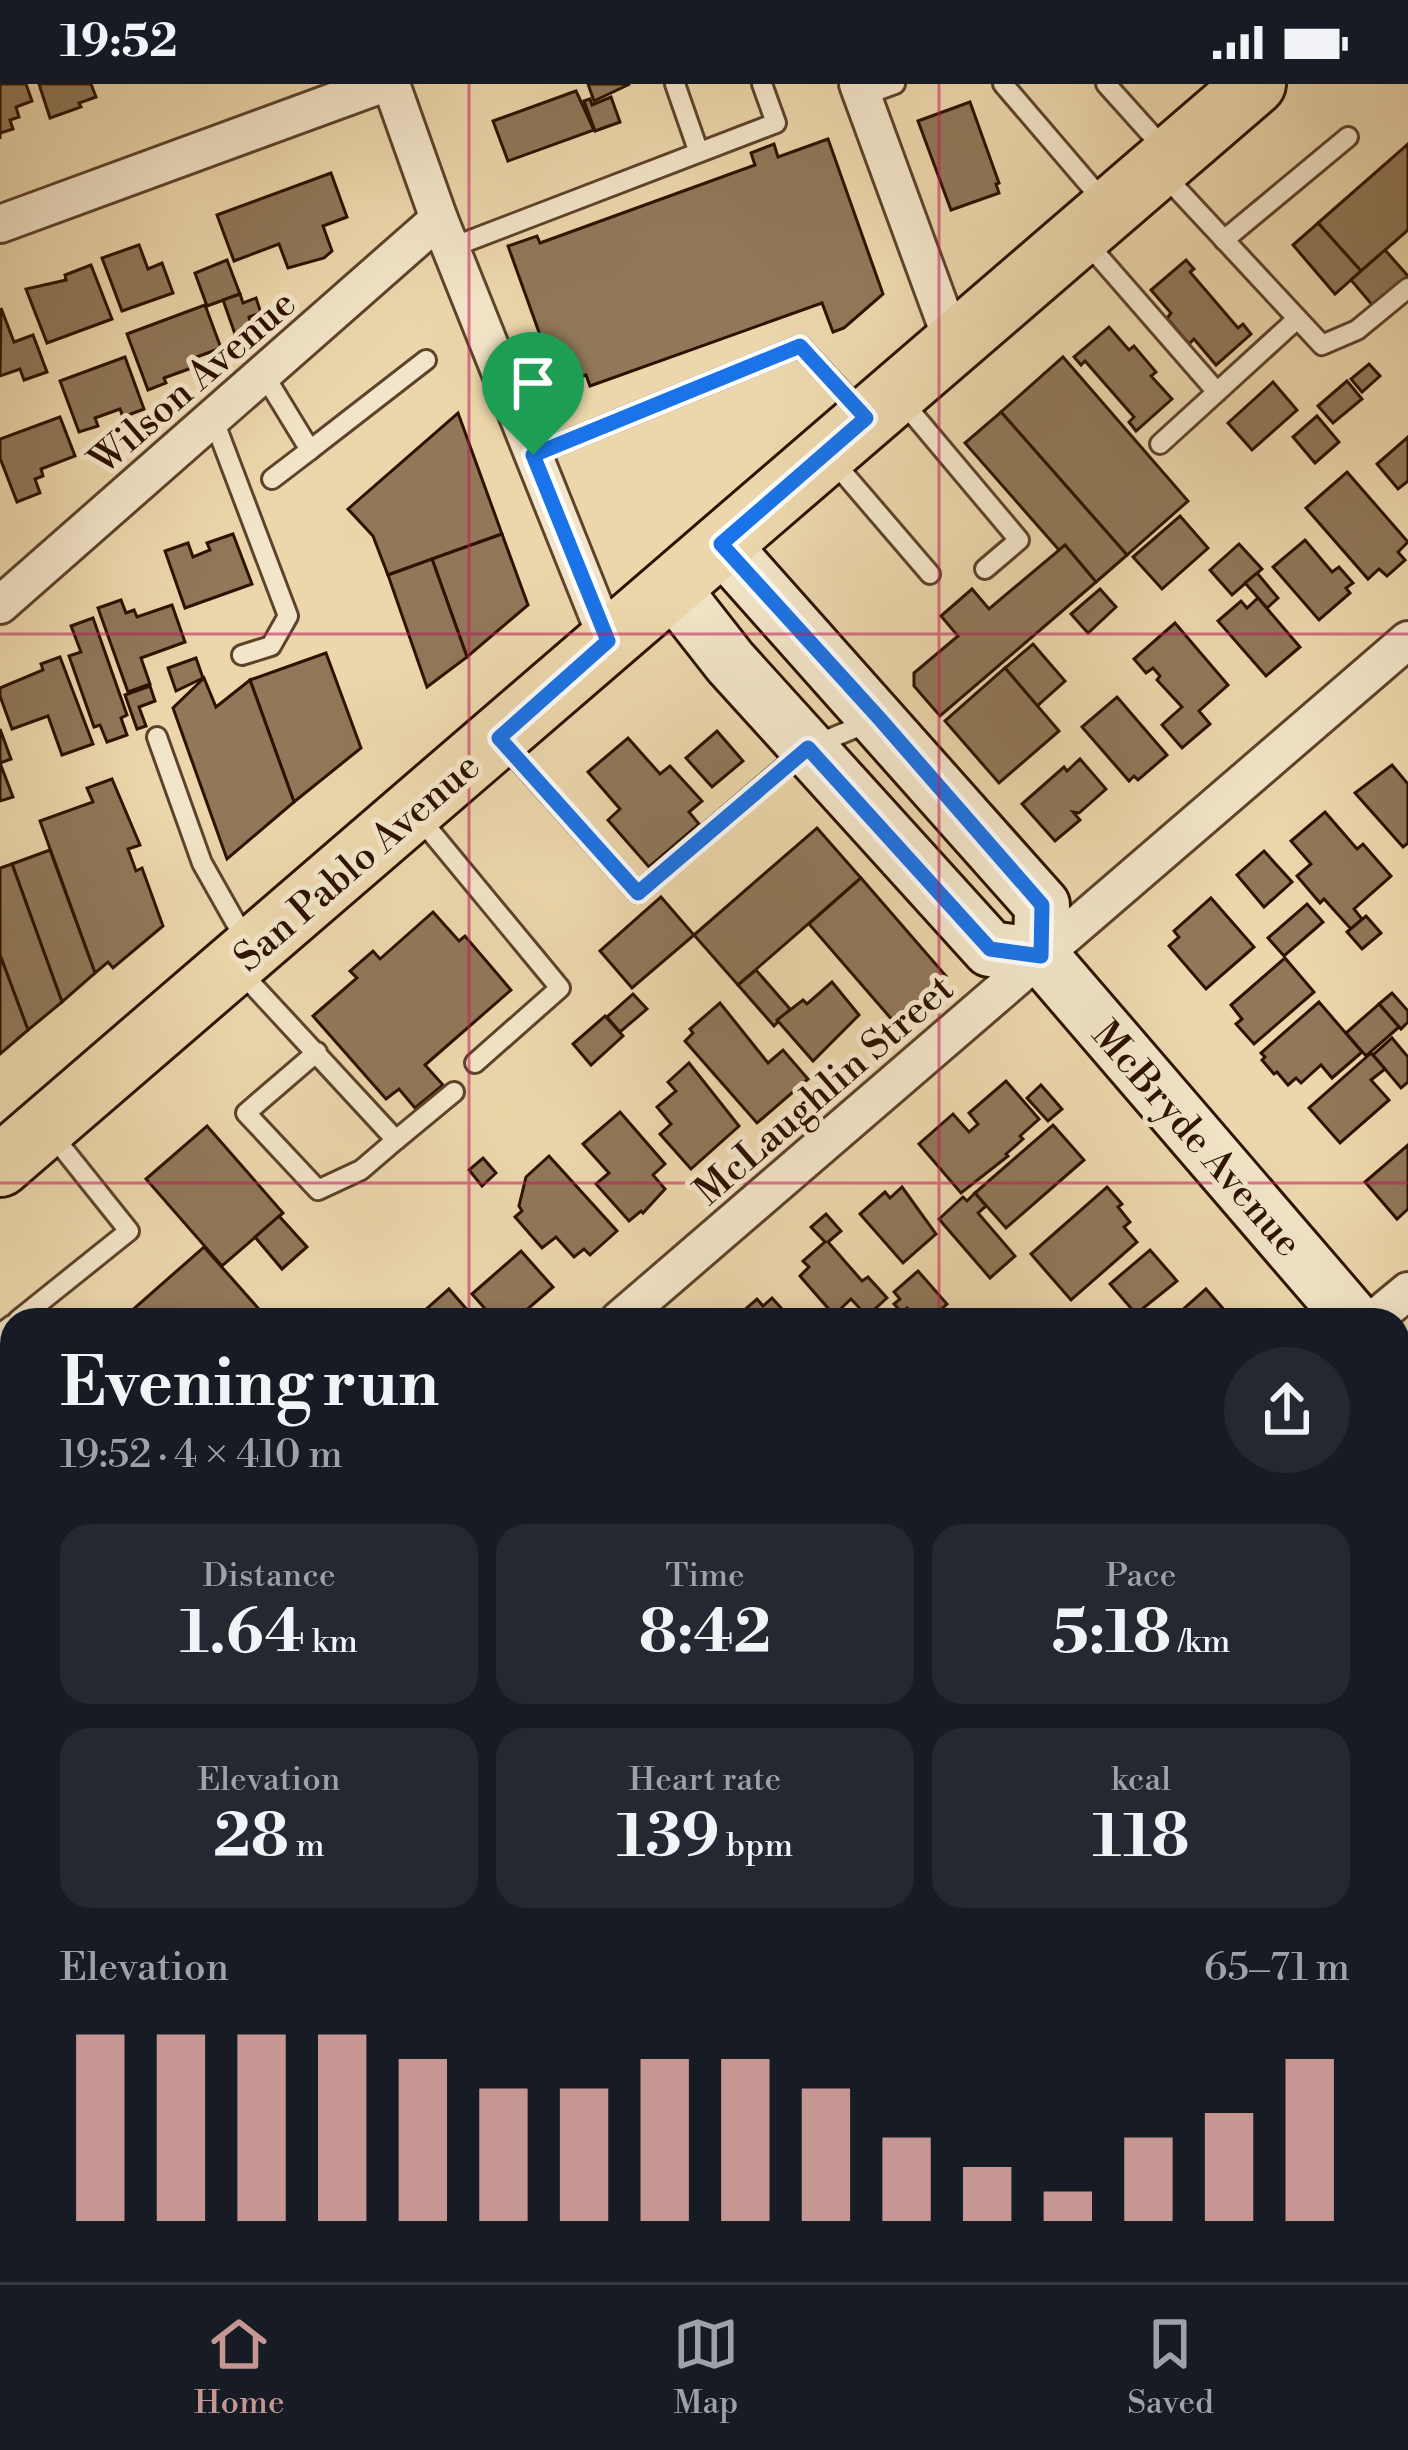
<!DOCTYPE html>
<html lang="en">
<head>
<meta charset="utf-8">
<style>
  :root { --surface:#171b24; --page:#242831; --text:#f1f3f6; --muted:#9ea1a6; --line:#363941; --accent:#c59692 }
  body { margin:0; font-family:"Libre Bodoni",serif; background:var(--page); color:var(--text); height:100vh; display:flex; flex-direction:column; font-size:45px; white-space:nowrap }
  * { box-sizing:border-box; margin:0 }
  p { font-size:39px; color:var(--muted) }
  .icon { flex:none; width:66px; height:66px; fill:none; stroke:currentColor; stroke-width:2; stroke-linecap:round; stroke-linejoin:round }
  .map { position:relative; flex:1; overflow:hidden }
  .side { position:absolute; left:0px; top:1224px; width:1410px; height:975px; display:flex; flex-direction:column; background:var(--surface); border-radius:36px 36px 0 0; box-shadow:0 6px 18px #0003 }
  .side>* { flex:none }
  .pin { position:absolute; display:grid; place-items:center; width:102px; height:102px; color:#fff; margin:-123px -51px; border-radius:50% 50% 50% 0; rotate:-45deg; box-shadow:0 0 12px #0007 }
  .pin .icon { rotate:45deg }
  .round { display:grid; place-items:center; flex:none; width:126px; height:126px; border-radius:63px; background:var(--page) }
  .head { display:flex; align-items:center; justify-content:space-between; height:204px; padding:0 60px }
  h1 { font-size:66px; font-weight:700; line-height:90px }
  .figures { display:grid; grid-template-columns:repeat(3,1fr); gap:18px; height:204px; padding:12px 60px }
  .figures div { display:grid; align-content:center; border-radius:30px; background:var(--page); text-align:center }
  .figures b { font-size:60px; font-weight:700 }
  .figures small { font-size:33px; font-weight:400 }
  .figures p { font-size:33px }
  .chart { height:336px; padding:24px 60px }
  .chart p { display:flex; justify-content:space-between }
  .chart svg { width:100%; height:216px; margin-top:12px; stroke:var(--accent); stroke-width:6 }
  .status { display:flex; justify-content:space-between; align-items:center; height:84px; padding:0 60px; background:var(--surface); direction:ltr }
  .status svg { height:33px; fill:currentColor }
  .tab-bar { display:flex; justify-content:space-around; align-items:center; height:168px; border-top:3px solid var(--line); background:var(--surface); font-size:33px; color:var(--muted) }
  .tab-bar a { display:grid; justify-items:center; gap:6px }
  .tab-bar .on { color:var(--accent) }
  .map>svg:first-child { display:block }
  .building { fill:#907859; stroke:#2d1200; stroke-width:3 }
  .lines { fill:none; stroke-linecap:round; stroke-linejoin:round }
  .lane-casing { stroke:#5d432b; stroke-width:24 }
  .street-casing { stroke:#5d432b; stroke-width:42 }
  .secondary-casing { stroke:#2d1200; stroke-width:60 }
  .primary-casing { stroke:#2d1200; stroke-width:66 }
  .lane { stroke:#f3e5c9; stroke-width:18 }
  .street { stroke:#f3e5c9; stroke-width:36 }
  .secondary { stroke:#f3e5c9; stroke-width:54 }
  .primary { stroke:#ecd7ac; stroke-width:60 }
  .route-casing { stroke:#fff; stroke-width:24 }
  .route { stroke:#1a73e8; stroke-width:15 }
  .grid { fill:none; stroke:#c2185b; stroke-width:3; stroke-opacity:0.55 }
  .labels { text-anchor:middle; stroke-width:10; stroke-linejoin:round; paint-order:stroke }
  .street-label { font-size:39px; fill:#2d1200; stroke:#f3e5c9 }
</style>
</head>
<body>
<div class="status"><b>19:52</b><svg viewBox="0 0 49 12"><path d="M0 12V9h3v3zM5 12V6h3v6zM10 12V3h3v9zM15 12V0h3v12zM26 1h20v11H26zM47 4h2v5h-2z"/></svg></div>
<div class="map">
<svg width="1408" height="2198" viewBox="0 0 1408 2198">
  <rect width="100%" height="100%" fill="#ecd7ac"/>
  <filter id="stains"><feTurbulence type="fractalNoise" baseFrequency=".00167" numOctaves="4"/><feColorMatrix values="0 0 0 0 .2 0 0 0 0 .09 0 0 0 0 .02 0 0 0 .5 -.17"/></filter>
  <radialGradient id="worn" r=".72"><stop offset=".6" stop-color="#630" stop-opacity="0"/><stop offset="1" stop-color="#630" stop-opacity=".3"/></radialGradient>
  <g class="building">
    <polygon points="0,0 26,0 32,17 16,23 19,33 10,36 13,45 0,49 0,55"/>
    <polygon points="39,0 91,0 96,13 79,19 81,23 50,34"/>
    <polygon points="588,0 630,0 594,17"/>
    <polygon points="576,7 594,46 508,77 493,37"/>
    <polygon points="611,13 620,38 595,47 584,17 590,15 592,21"/>
    <polygon points="970,18 999,99 996,100 999,109 951,126 918,37"/>
    <polygon points="828,55 883,210 844,244 833,248 822,219 590,302 586,291 558,301 508,162 537,152 540,159 755,81 751,69 774,60 778,73"/>
    <polygon points="1408,60 1408,146 1361,187 1318,139"/>
    <polygon points="331,89 347,133 323,142 332,167 324,174 288,184 279,160 234,177 217,131"/>
    <polygon points="1318,139 1361,187 1335,210 1293,161"/>
    <polygon points="139,161 148,185 162,179 173,209 122,227 102,174"/>
    <polygon points="1385,166 1408,192 1373,222 1351,196"/>
    <polygon points="227,176 240,210 207,222 195,189"/>
    <polygon points="1186,176 1194,185 1190,188 1238,244 1243,240 1251,250 1216,281 1194,255 1189,260 1167,234 1171,229 1151,206"/>
    <polygon points="91,181 112,235 47,259 26,205 66,196 65,191"/>
    <polygon points="240,210 243,219 256,214 261,229 249,233 252,243 235,250 223,216"/>
    <polygon points="205,221 221,264 194,274 197,282 164,294 166,299 148,306 127,250"/>
    <polygon points="1,224 14,258 33,251 47,288 24,296 20,285 0,292"/>
    <polygon points="1109,243 1129,266 1134,262 1156,288 1151,292 1172,315 1136,347 1129,338 1134,333 1085,277 1081,281 1074,273"/>
    <polygon points="125,273 144,325 123,333 120,325 95,334 98,342 79,348 60,297"/>
    <polygon points="1063,273 1188,417 1127,471 1001,328"/>
    <polygon points="1369,280 1380,292 1362,308 1351,295"/>
    <polygon points="1347,297 1362,315 1333,339 1318,322"/>
    <polygon points="1273,298 1297,326 1252,366 1228,339"/>
    <polygon points="1001,328 1127,471 1096,498 1065,461 1059,466 965,359"/>
    <polygon points="458,329 502,450 388,491 373,452 348,425"/>
    <polygon points="1317,332 1339,358 1315,379 1293,353"/>
    <polygon points="60,333 75,372 41,385 43,392 35,395 40,409 17,418 0,374 0,355"/>
    <polygon points="1408,353 1408,397 1398,405 1377,380"/>
    <polygon points="1347,388 1408,458 1398,468 1405,476 1387,492 1379,485 1368,495 1306,424"/>
    <polygon points="1180,432 1208,464 1162,505 1133,473"/>
    <polygon points="233,450 252,500 185,524 165,467 188,459 193,473 210,466 207,459"/>
    <polygon points="502,450 528,521 467,573 432,475"/>
    <polygon points="1305,456 1332,488 1339,483 1353,499 1346,504 1350,509 1319,536 1273,483"/>
    <polygon points="1239,460 1262,485 1232,511 1210,486"/>
    <polygon points="1065,461 1096,498 940,632 914,602 914,589 958,552 941,532 972,505 989,525"/>
    <polygon points="432,475 467,573 427,603 388,491"/>
    <polygon points="1257,489 1278,514 1267,524 1245,499"/>
    <polygon points="1100,505 1116,523 1088,549 1071,530"/>
    <polygon points="1258,514 1300,563 1266,592 1218,537 1241,517 1247,524"/>
    <polygon points="121,516 126,529 134,526 137,533 172,521 185,558 141,574 150,600 128,608 98,524"/>
    <polygon points="93,534 127,631 121,634 127,651 107,658 100,641 94,643 69,572 81,568 71,542"/>
    <polygon points="1175,539 1228,601 1199,627 1210,640 1182,664 1162,641 1182,623 1157,596 1160,592 1153,584 1146,589 1134,575"/>
    <polygon points="1033,560 1065,597 1037,622 1005,584"/>
    <polygon points="326,569 361,664 294,718 250,596"/>
    <polygon points="60,573 93,660 62,671 48,632 12,645 0,612 0,604 43,586 41,580"/>
    <polygon points="196,574 203,594 176,607 168,584"/>
    <polygon points="1005,584 1059,647 999,699 945,637"/>
    <polygon points="204,594 216,623 250,596 294,718 227,775 173,624"/>
    <polygon points="150,602 155,617 139,623 146,642 137,645 125,611"/>
    <polygon points="1117,613 1167,671 1138,696 1134,692 1129,697 1082,643"/>
    <polygon points="0,645 11,675 0,679 13,713 0,717"/>
    <polygon points="717,647 743,677 712,703 686,674"/>
    <polygon points="628,654 660,690 670,682 702,717 689,728 699,740 649,783 608,736 620,725 588,688"/>
    <polygon points="1080,675 1106,705 1079,729 1073,728 1080,736 1055,757 1022,720 1064,683 1067,687"/>
    <polygon points="1392,681 1408,700 1408,759 1403,763 1355,709"/>
    <polygon points="112,695 140,761 128,765 136,787 142,784 163,842 113,884 108,878 95,889 40,737 93,718 87,704"/>
    <polygon points="1325,728 1357,765 1363,760 1391,792 1354,825 1362,835 1351,845 1324,815 1320,819 1297,792 1311,780 1291,757"/>
    <polygon points="817,744 861,794 738,901 694,851"/>
    <polygon points="50,766 95,889 62,918 12,780"/>
    <polygon points="1264,767 1292,798 1264,823 1237,791"/>
    <polygon points="12,780 62,918 28,946 0,871 0,784"/>
    <polygon points="861,794 946,892 894,938 809,840"/>
    <polygon points="661,813 694,851 632,904 600,867"/>
    <polygon points="1211,814 1254,863 1206,905 1169,862 1179,853 1174,847"/>
    <polygon points="1307,820 1323,838 1284,872 1268,854"/>
    <polygon points="433,828 459,857 465,852 511,906 425,981 443,1001 415,1024 399,1005 386,1015 313,932 357,894 350,887 373,867 380,875"/>
    <polygon points="1366,832 1381,849 1362,865 1347,848"/>
    <polygon points="0,871 28,946 0,970"/>
    <polygon points="1285,874 1314,908 1254,960 1236,940 1242,935 1231,921"/>
    <polygon points="756,886 790,925 774,942 738,901"/>
    <polygon points="832,898 859,931 813,977 777,936 803,916 807,920"/>
    <polygon points="1392,909 1408,927 1408,938 1401,945 1379,920"/>
    <polygon points="633,910 647,925 620,948 607,933"/>
    <polygon points="1319,918 1362,968 1332,994 1321,981 1301,999 1296,994 1288,1001 1277,988 1274,990 1262,976 1265,973 1261,969"/>
    <polygon points="720,919 768,979 783,966 808,995 757,1039 685,957 693,949 690,945"/>
    <polygon points="1379,920 1399,943 1366,972 1346,949"/>
    <polygon points="605,932 623,952 591,981 573,960"/>
    <polygon points="1392,954 1408,973 1408,998 1401,1004 1373,971"/>
    <polygon points="1371,969 1385,985 1371,996 1389,1016 1340,1059 1309,1024"/>
    <polygon points="689,979 739,1042 691,1085 660,1050 671,1040 657,1023 676,1007 668,998"/>
    <polygon points="1006,997 1039,1035 1020,1052 1023,1055 1006,1070 1008,1072 961,1109 919,1060 953,1030 969,1048 978,1040 969,1029"/>
    <polygon points="1041,1001 1062,1025 1048,1037 1027,1014"/>
    <polygon points="620,1028 665,1080 653,1091 665,1105 643,1129 641,1127 629,1137 596,1100 609,1089 583,1060"/>
    <polygon points="1053,1041 1084,1076 1006,1144 975,1109"/>
    <polygon points="207,1042 283,1129 222,1182 146,1095"/>
    <polygon points="1408,1061 1408,1125 1397,1135 1365,1098"/>
    <polygon points="549,1072 617,1147 590,1171 584,1165 574,1173 556,1153 542,1164 515,1133 522,1127 519,1122 526,1093"/>
    <polygon points="483,1074 496,1089 482,1102 469,1086"/>
    <polygon points="902,1103 936,1150 903,1179 860,1130 885,1108 890,1114"/>
    <polygon points="1107,1103 1122,1120 1118,1123 1130,1138 1124,1143 1137,1158 1071,1216 1031,1170"/>
    <polygon points="975,1109 986,1122 978,1129 1015,1172 990,1194 939,1135 963,1113 967,1117"/>
    <polygon points="826,1130 841,1147 828,1158 862,1197 868,1193 887,1214 867,1232 851,1215 834,1231 800,1192 809,1183 803,1177 825,1158 811,1143"/>
    <polygon points="279,1132 307,1163 282,1185 255,1153"/>
    <polygon points="204,1163 258,1224 244,1236 121,1236"/>
    <polygon points="1150,1166 1177,1197 1136,1230 1110,1200"/>
    <polygon points="521,1167 553,1203 515,1236 495,1236 472,1210"/>
    <polygon points="918,1187 947,1220 929,1236 918,1236 907,1224 902,1229 894,1220 900,1215 894,1208"/>
    <polygon points="449,1205 476,1236 414,1236"/>
    <polygon points="1206,1205 1233,1236 1171,1236"/>
    <polygon points="772,1214 792,1236 747,1236 742,1228 757,1215 763,1222"/>
    <polygon points="5,1532 12,1534 12,1578 0,1564 0,1533"/>
    <polygon points="0,1588 12,1602 12,1636 0,1646 11,1658 0,1667"/>
    <polygon points="1398,1675 1408,1686 1408,1754 1398,1763"/>
    <polygon points="0,1874 12,1888 12,1961 0,1947"/>
    <polygon points="1408,1963 1408,2014 1398,2002 1398,1971"/>
    <polygon points="34,2187 79,2187 88,2198 44,2198"/>
    <polygon points="100,2187 153,2187 146,2193 151,2198 110,2198"/>
    <polygon points="497,2187 568,2187 556,2198 506,2198"/>
    <polygon points="1143,2187 1185,2187 1194,2198 1141,2198 1138,2191"/>
    <polygon points="1206,2187 1262,2187 1268,2194 1263,2198 1217,2198"/>
  </g>
  <g class="lines">
    <g class="lane-casing">
      <g id="lane">
        <polyline points="675,0 698,66"/>
        <polyline points="1003,0 1105,119"/>
        <polyline points="1106,0 1168,69"/>
        <polyline points="862,12 895,0"/>
        <polyline points="1165,92 1322,261 1357,246 1408,204"/>
        <polyline points="1224,156 1348,53"/>
        <polyline points="1087,159 1217,308"/>
        <polyline points="450,164 776,39 762,0"/>
        <polyline points="263,289 310,366 426,276"/>
        <polyline points="902,317 1019,456 985,485"/>
        <polyline points="213,334 288,532 271,562 242,571"/>
        <polyline points="1160,360 1297,235"/>
        <polyline points="533,371 800,262 863,330"/>
        <polyline points="833,377 930,490"/>
        <polyline points="272,395 310,366"/>
        <polyline points="157,653 202,779 246,857"/>
        <polyline points="502,658 638,809 807,664 870,638"/>
        <polyline points="417,731 560,904 475,979"/>
        <polyline points="237,884 396,1056 361,1086 318,1106 246,1029 317,968"/>
        <polyline points="396,1056 454,1008"/>
        <polyline points="18,1236 129,1147 49,1047"/>
        <polyline points="0,1250 12,1241"/>
      </g>
    </g>
    <g class="street-casing">
      <g id="street">
        <polyline points="391,0 439,135 608,557"/>
        <polyline points="858,0 953,259"/>
        <polyline points="0,140 382,0"/>
        <polyline points="0,521 439,135"/>
        <polyline points="619,1236 1408,556"/>
        <polyline points="1373,1236 1408,1207"/>
        <polyline points="0,1377 12,1391"/>
        <polyline points="0,1769 12,1758"/>
        <polyline points="1398,1868 1408,1859"/>
        <polyline points="699,2187 708,2198"/>
        <polyline points="257,2198 270,2187"/>
        <polyline points="1013,2198 1026,2187"/>
      </g>
    </g>
    <g class="secondary-casing">
      <g id="secondary">
        <polyline points="721,460 1042,821 1041,872 1354,1236"/>
        <polyline points="672,504 730,578 990,865 1041,872"/>
        <polyline points="1398,1287 1408,1299"/>
      </g>
    </g>
    <g class="primary-casing">
      <polyline id="primary" points="0,1082 1255,0"/>
    </g>
    <use href="#lane" class="lane"/>
    <use href="#street" class="street"/>
    <use href="#secondary" class="secondary"/>
    <use href="#primary" class="primary"/>
  </g>
  <g class="lines">
    <g class="route-casing">
      <polygon id="route" points="800,262 866,334 721,460 879,634 1042,821 1041,872 990,865 808,664 638,809 499,654 608,557 533,371"/>
    </g>
    <use href="#route" class="route"/>
  </g>
  <path class="grid" d="M469,0V1236M939,0V1236M0,550H1408M0,1099H1408M0,1648H12M1398,1648H1408M469,2187V2198M939,2187V2198"/>
  <g class="labels">
    <g class="street-label">
      <text transform="translate(192 297) rotate(-41)" y="14">Wilson Avenue</text>
      <text transform="translate(356 777) rotate(-41)" y="14">San Pablo Avenue</text>
      <text transform="translate(823 1005) rotate(-41)" y="14">McLaughlin Street</text>
      <text transform="translate(1198 1054) rotate(49)" y="14">McBryde Avenue</text>
    </g>
  </g>
  <rect width="100%" height="100%" filter="url(#stains)"/>
  <rect width="100%" height="100%" fill="url(#worn)"/>
</svg>
<div class="pin" style="left:533px;top:371px;background:#1e9e55"><svg class="icon" aria-label="arrive" viewBox="0 0 24 24"><path d="M6 21V4h12l-3 4 3 4H6"/></svg></div>
<section class="side">
<div class="head"><div><h1>Evening run</h1><p>19:52 · 4 × 410 m</p></div><a class="round"><svg class="icon" aria-label="share" viewBox="0 0 24 24"><path d="M12 15V3M7 8l5-5 5 5M5 13v7h14v-7"/></svg></a></div>
<div class="figures">
<div><p>Distance</p><b>1.64<small> km</small></b></div>
<div><p>Time</p><b>8:42</b></div>
<div><p>Pace</p><b>5:18<small> /km</small></b></div>
</div>
<div class="figures">
<div><p>Elevation</p><b>28<small> m</small></b></div>
<div><p>Heart rate</p><b>139<small> bpm</small></b></div>
<div><p>kcal</p><b>118</b></div>
</div>
<div class="chart"><p><span>Elevation</span>65–71 m</p>
<svg viewBox="0 0 160 44" preserveAspectRatio="none"><path d="M5 44V6M15 44V6M25 44V6M35 44V6M45 44V11M55 44V17M65 44V17M75 44V11M85 44V11M95 44V17M105 44V27M115 44V33M125 44V38M135 44V27M145 44V22M155 44V11"/></svg>
</div>
</section>
</div>
<nav class="tab-bar">
<a class="on"><svg class="icon" aria-label="home" viewBox="0 0 24 24"><path d="M3 11l9-7 9 7M6 9v11h12V9"/></svg>Home</a>
<a><svg class="icon" aria-label="map" viewBox="0 0 24 24"><path d="M3 6l6-2 6 2 6-2v14l-6 2-6-2-6 2zM9 4v14M15 6v14"/></svg>Map</a>
<a><svg class="icon" aria-label="saved" viewBox="0 0 24 24"><path d="M7 4h10v16l-5-4-5 4z"/></svg>Saved</a>
</nav>
</body>
</html>
